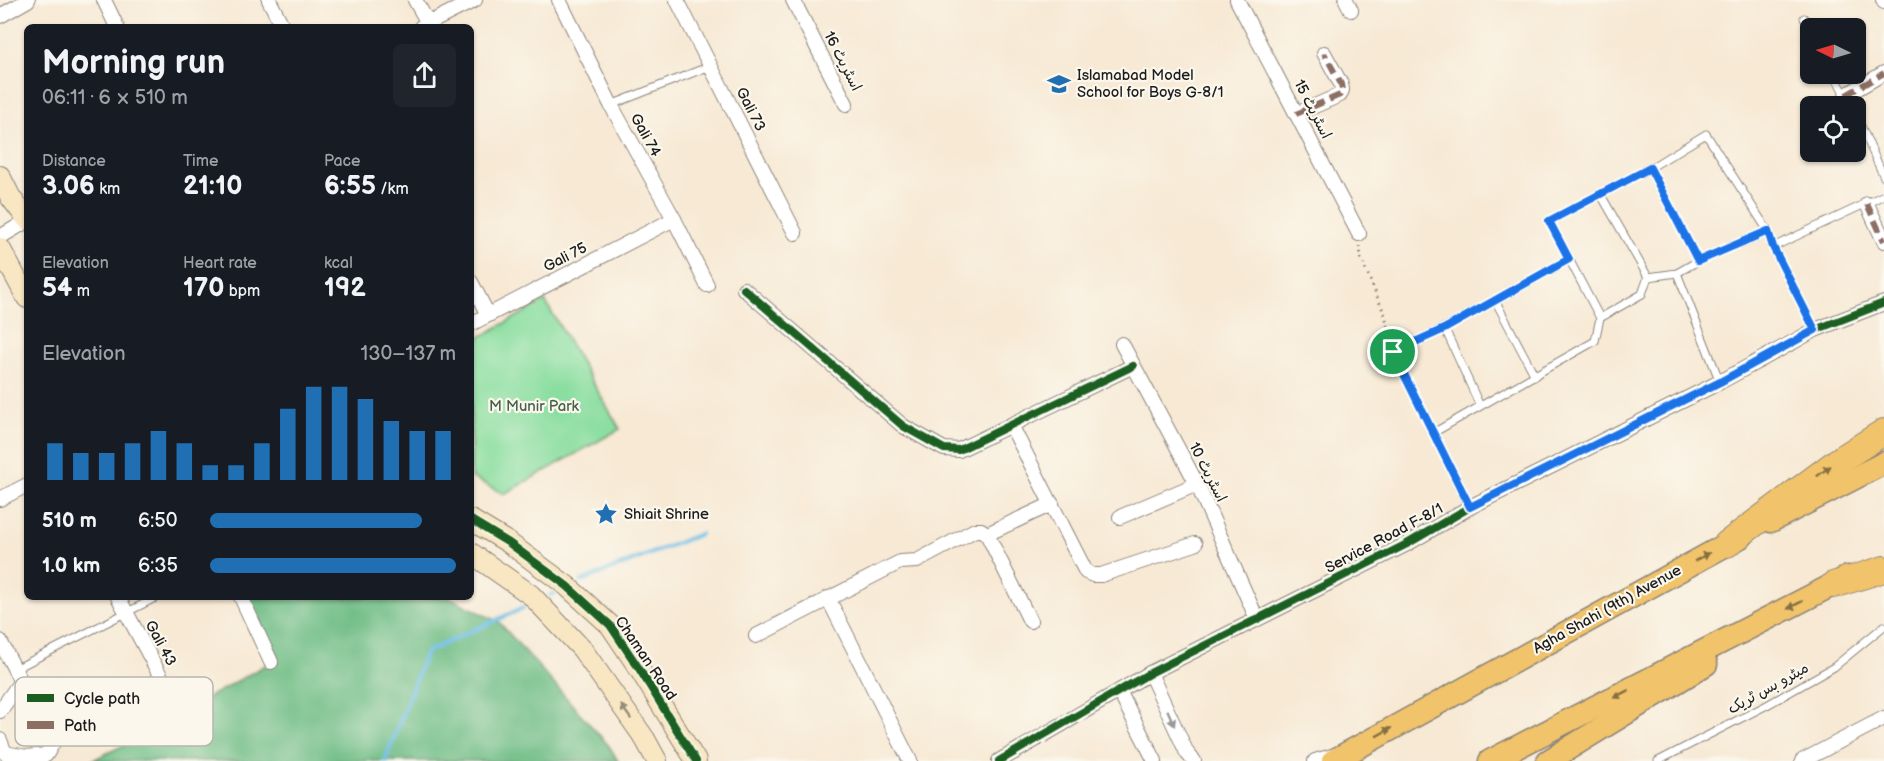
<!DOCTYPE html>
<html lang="en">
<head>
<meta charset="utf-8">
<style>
  :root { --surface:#171b24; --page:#20242c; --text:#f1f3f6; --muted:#9ea1a6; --accent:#1f6fb2 }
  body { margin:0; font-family:"Balsamiq Sans","Playpen Sans Arabic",sans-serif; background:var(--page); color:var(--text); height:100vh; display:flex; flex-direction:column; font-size:22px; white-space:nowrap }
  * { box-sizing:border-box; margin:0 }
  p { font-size:20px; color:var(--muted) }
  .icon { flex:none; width:33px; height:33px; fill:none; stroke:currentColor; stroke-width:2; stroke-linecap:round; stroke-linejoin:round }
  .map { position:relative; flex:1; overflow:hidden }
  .drawer { position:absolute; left:24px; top:24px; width:450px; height:576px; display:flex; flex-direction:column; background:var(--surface); border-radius:9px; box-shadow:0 2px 4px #0004 }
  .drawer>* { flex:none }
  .needle { width:39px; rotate:275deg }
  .tools { position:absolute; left:1800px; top:18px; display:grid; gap:12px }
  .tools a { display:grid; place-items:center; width:66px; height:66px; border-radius:9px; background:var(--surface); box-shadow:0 2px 4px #0004; font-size:30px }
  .pin { position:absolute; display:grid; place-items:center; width:51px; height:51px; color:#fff; margin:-26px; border:3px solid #fff; border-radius:50%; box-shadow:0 2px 6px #0007 }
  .round { display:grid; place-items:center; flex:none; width:63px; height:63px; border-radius:9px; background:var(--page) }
  .headline { display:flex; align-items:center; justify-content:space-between; height:102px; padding:0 18px }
  h1 { font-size:33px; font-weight:700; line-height:45px }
  .stats { display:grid; grid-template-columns:repeat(3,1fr); gap:9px; height:102px; padding:6px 18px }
  .stats div { display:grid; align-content:center }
  .stats b { font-size:26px; font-weight:700 }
  .stats small { font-size:16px; font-weight:400 }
  .stats p { font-size:16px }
  .chart { height:168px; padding:12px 18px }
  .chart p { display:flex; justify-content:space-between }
  .chart svg { width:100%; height:108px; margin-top:6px; stroke:var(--accent); stroke-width:6 }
  ul { padding:0 18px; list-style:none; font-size:20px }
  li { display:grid; grid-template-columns:96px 72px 1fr; align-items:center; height:45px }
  li i { height:15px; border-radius:8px; background:var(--accent) }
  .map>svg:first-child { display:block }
  .green { fill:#8adea0; stroke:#537d5e; stroke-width:1.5 }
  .forest { fill:#6fbd86; stroke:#466c51; stroke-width:1.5 }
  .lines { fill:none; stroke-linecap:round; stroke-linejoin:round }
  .stream { stroke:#6bbce6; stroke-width:4.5 }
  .lane-casing { stroke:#8a8278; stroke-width:9 }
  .street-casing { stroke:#8a8278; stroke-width:16 }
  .secondary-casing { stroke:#8a8278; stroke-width:22 }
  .primary-casing { stroke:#8a8278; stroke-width:25 }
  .highway-casing { stroke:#8a8278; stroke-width:28 }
  .path { stroke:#8a8278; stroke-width:3; stroke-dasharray:1.5 4.5; stroke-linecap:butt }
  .lane { stroke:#fff; stroke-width:7 }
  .street { stroke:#fff; stroke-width:14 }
  .secondary { stroke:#f9e7c3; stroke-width:20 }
  .primary { stroke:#f1c36a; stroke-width:22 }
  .highway { stroke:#f1c36a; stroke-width:26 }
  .quiet { stroke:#8d6e63; stroke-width:6; stroke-dasharray:12 6; stroke-linecap:butt }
  .cycleway-casing { stroke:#fbf7ec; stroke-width:11 }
  .cycleway { stroke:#1b5e20; stroke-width:8 }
  .oneway { fill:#867043 }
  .oneway2 { fill:#968c78 }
  .oneway3 { fill:#999 }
  .route-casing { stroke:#fff; stroke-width:12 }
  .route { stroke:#1a73e8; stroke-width:8 }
  .labels { text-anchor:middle; stroke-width:4.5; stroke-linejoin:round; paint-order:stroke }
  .street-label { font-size:15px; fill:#1c1c1c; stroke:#fbf7ec }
  .poi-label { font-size:15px; fill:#1c1c1c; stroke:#fbf7ec; text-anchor:start }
  .park-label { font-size:15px; fill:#42604a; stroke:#fbf7ec }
  .key { fill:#fbf7ec; stroke:#b8b5ae; stroke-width:1.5 }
  .key-label { font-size:16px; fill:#1c1c1c }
</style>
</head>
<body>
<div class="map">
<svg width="1884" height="761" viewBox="0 0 1884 761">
  <rect width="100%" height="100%" fill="#fbf7ec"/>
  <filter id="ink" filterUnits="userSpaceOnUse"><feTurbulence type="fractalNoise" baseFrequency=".0167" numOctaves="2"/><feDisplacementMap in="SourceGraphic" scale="12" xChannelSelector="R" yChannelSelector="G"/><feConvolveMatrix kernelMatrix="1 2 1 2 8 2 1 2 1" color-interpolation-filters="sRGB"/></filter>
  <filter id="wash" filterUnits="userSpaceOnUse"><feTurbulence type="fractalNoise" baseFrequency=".008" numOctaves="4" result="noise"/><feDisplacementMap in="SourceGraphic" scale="24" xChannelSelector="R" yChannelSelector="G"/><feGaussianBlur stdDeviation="1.35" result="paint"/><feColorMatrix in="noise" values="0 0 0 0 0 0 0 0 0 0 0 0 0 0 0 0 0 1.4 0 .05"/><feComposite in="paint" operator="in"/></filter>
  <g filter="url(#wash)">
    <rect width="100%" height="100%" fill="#f7e9d4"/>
    <polygon class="green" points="545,301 620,429 504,494 471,477 471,342"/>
    <polygon class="forest" points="243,597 449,597 499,622 609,746 618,761 91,761 124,745 271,662"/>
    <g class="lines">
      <g class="stream">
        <polyline points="582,581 700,534"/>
        <polyline points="550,595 555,593"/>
        <polyline points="385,761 426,652 523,608"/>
      </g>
    </g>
  </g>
  <g filter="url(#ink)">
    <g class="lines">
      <g class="lane-casing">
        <g id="lane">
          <polyline points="1804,18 1810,30"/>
          <polyline points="1834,74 1851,106"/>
          <polyline points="611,105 710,66"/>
          <polyline points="1856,115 1884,177"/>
          <polyline points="1650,168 1698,261"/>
          <polyline points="1773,247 1884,195"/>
          <polyline points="1677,273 1720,382"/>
          <polyline points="1648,277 1677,273 1698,261 1768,231"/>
          <polyline points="1496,302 1535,376"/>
          <polyline points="1600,318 1642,294 1648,277 1601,195"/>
          <polyline points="1445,329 1480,406"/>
          <polyline points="1433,433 1595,341 1600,318 1549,221 1650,168 1706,134 1768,231 1773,247 1815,330"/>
          <path d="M1470,507L1393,352C1454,325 1511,293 1569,259"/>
          <polyline points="15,669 157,597"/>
          <polyline points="1658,761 1767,705 1834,667 1884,626"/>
        </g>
      </g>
      <g class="street-casing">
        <g id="street">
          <polyline points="104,0 117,27"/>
          <polyline points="269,0 283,27"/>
          <polyline points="415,0 428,23"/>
          <polyline points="559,0 611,105 674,219 707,285"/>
          <polyline points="677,0 795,233"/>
          <polyline points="793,0 846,104"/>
          <polyline points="1237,0 1359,234"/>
          <polyline points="1346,0 1351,10"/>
          <polyline points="1883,0 1884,2"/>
          <polyline points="0,16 28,0"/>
          <polyline points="421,27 475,0"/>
          <polyline points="1846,95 1884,73"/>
          <polyline points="1296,114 1340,95 1342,90 1341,84 1324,53"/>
          <polyline points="1867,204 1884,241"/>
          <polyline points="0,237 27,221"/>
          <polyline points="471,282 488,315"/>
          <polyline points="744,289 903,426 944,449 959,450 1133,366"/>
          <polyline points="471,324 674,219"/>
          <polyline points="1122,344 1197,484 1257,619"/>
          <polyline points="1011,425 1086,572 1093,575 1101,575 1195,544"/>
          <polyline points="0,499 27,485"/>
          <polyline points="1120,517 1197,484"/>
          <polyline points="987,534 1030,621"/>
          <polyline points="118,597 176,705"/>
          <polyline points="241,597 271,662"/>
          <polyline points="828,598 910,761"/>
          <polyline points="756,636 900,562 917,561 975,530 981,530 987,534 1052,504"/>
          <polyline points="0,641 53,743 46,755 26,757 5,753 0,740"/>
          <polyline points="1150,673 1187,753 1194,761"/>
          <polyline points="1119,691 1155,761"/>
          <polyline points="0,711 21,681"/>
          <polyline points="999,761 1150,673 1407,544 1470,507 1720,382 1815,330 1884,303"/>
          <polyline points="1315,761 1339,754"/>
          <polyline points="1802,761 1884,718"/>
        </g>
      </g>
      <g class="secondary-casing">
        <g id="secondary">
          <polyline points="0,176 11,198 27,219"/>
          <polyline points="0,248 27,298"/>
          <polyline points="471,520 509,543 567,586 610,625 638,667 696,761"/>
          <polyline points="471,553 531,595 582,649 645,739 657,761"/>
        </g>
      </g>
      <g class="primary-casing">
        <g id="primary">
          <polyline points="1771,521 1884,463"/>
          <polyline points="1333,761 1742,536"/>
          <polyline points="1490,761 1848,577"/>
          <polyline points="1548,761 1706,664"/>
        </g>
      </g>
      <g class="highway-casing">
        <g id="highway">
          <polyline points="1727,544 1838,461 1884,432"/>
          <polyline points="1833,585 1884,569"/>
        </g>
      </g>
      <polyline class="path" points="1360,246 1361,259 1385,315 1391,341"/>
      <use href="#lane" class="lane"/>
      <use href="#street" class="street"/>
      <use href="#secondary" class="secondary"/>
      <use href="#primary" class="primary"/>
      <use href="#highway" class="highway"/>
      <g class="quiet">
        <polyline points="1846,95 1884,73"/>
        <polyline points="1296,114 1340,95 1342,90 1341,84 1324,53"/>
        <polyline points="1867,204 1884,241"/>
      </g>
      <g class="cycleway-casing">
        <g id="cycleway">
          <polyline points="744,289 903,426 944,449 959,450 1133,366"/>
          <polyline points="471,520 509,543 567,586 610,625 638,667 696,761"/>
          <polyline points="999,761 1150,673 1407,544 1470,507 1720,382 1815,330 1884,303"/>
        </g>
      </g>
      <use href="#cycleway" class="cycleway"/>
    </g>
    <defs><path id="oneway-solid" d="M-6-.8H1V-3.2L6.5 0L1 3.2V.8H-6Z" transform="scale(1.5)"/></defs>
    <g class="oneway">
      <use href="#oneway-solid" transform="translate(1824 471) rotate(-37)"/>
      <use href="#oneway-solid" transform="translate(1702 557) rotate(-29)"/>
      <use href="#oneway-solid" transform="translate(1795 605) rotate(153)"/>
      <use href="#oneway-solid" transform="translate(1621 694) rotate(153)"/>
      <use href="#oneway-solid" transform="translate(1384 732) rotate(-29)"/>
    </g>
    <use class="oneway2" href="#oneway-solid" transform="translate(626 712) rotate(-125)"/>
    <use class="oneway3" href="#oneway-solid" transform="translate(1171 718) rotate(66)"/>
  </g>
  <g class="lines" filter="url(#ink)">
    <g class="route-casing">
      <polygon id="route" points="1650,168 1698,261 1768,231 1773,247 1815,330 1720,382 1470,507 1393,352 1444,329 1569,259 1549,221"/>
    </g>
    <use href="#route" class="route"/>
  </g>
  <defs>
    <g id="school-bare" transform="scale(1.8)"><path d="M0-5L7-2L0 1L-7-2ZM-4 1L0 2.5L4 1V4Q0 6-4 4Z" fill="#1f6fb2" stroke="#fbf7ec" stroke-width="2.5" paint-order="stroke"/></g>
    <g id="sight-bare" transform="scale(1.8)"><path d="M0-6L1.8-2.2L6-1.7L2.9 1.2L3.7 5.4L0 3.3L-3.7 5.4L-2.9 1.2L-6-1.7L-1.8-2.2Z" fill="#1f6fb2" stroke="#fbf7ec" stroke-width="2.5" paint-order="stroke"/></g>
  </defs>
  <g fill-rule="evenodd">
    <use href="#school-bare" x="1059" y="84"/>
    <use href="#sight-bare" x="606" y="514"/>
  </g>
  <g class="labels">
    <g class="street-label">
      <text transform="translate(843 61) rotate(63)" y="5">اسٹریٹ 16</text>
      <text transform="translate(751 109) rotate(63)" y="5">Gali 73</text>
      <text transform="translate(1313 109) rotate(63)" y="5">اسٹریٹ 15</text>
      <text transform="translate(646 135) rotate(61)" y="5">Gali 74</text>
      <text transform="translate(565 257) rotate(-27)" y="5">Gali 75</text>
      <text transform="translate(1208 472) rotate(63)" y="5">اسٹریٹ 10</text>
      <text transform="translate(1384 538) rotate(-28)" y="5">Service Road F-8/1</text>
      <text transform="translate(1607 609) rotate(-29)" y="5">Agha Shahi (9th) Avenue</text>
      <text transform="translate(161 643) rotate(62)" y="5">Gali 43</text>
      <text transform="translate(646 658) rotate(56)" y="5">Chaman Road</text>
      <text transform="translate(1768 688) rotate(-29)" y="5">میٹرو بس ٹریک</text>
    </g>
    <g class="poi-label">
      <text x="1077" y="80">Islamabad Model<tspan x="1077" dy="17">School for Boys G-8/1</tspan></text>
      <text x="624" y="519">Shiait Shrine</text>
    </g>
    <g class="park-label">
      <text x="534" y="411">M Munir Park</text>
    </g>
  </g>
  <rect x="15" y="677" width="198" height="69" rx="9" class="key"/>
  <rect x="27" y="694" width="27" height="8" fill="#1b5e20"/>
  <rect x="27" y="721" width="27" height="8" fill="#8d6e63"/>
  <g class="key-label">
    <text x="64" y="704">Cycle path</text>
    <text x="64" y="731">Path</text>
  </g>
</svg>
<div class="tools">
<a><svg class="needle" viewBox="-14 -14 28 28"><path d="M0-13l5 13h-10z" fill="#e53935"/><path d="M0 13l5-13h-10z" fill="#9ea1a6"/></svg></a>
<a><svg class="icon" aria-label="locate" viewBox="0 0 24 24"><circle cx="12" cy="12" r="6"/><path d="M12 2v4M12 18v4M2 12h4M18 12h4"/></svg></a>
</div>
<div class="pin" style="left:1393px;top:352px;background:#1e9e55"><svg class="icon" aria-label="arrive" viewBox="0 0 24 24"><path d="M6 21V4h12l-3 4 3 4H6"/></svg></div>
<section class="drawer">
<div class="headline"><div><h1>Morning run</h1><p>06:11 · 6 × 510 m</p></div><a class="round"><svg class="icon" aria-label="share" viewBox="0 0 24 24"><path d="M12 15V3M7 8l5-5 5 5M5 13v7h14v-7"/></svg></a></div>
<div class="stats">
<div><p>Distance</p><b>3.06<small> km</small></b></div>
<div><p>Time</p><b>21:10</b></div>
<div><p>Pace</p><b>6:55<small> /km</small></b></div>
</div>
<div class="stats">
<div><p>Elevation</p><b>54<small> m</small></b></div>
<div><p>Heart rate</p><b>170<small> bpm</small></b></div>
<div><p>kcal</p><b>192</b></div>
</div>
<div class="chart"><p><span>Elevation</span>130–137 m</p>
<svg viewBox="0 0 160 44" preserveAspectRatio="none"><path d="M5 44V29M15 44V33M25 44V33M35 44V29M45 44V24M55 44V29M65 44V38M75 44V38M85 44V29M95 44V15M105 44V6M115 44V6M125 44V11M135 44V20M145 44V24M155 44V24"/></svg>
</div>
<ul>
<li><b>510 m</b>6:50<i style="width:86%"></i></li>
<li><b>1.0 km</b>6:35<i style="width:100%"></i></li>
</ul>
</section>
</div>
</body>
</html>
